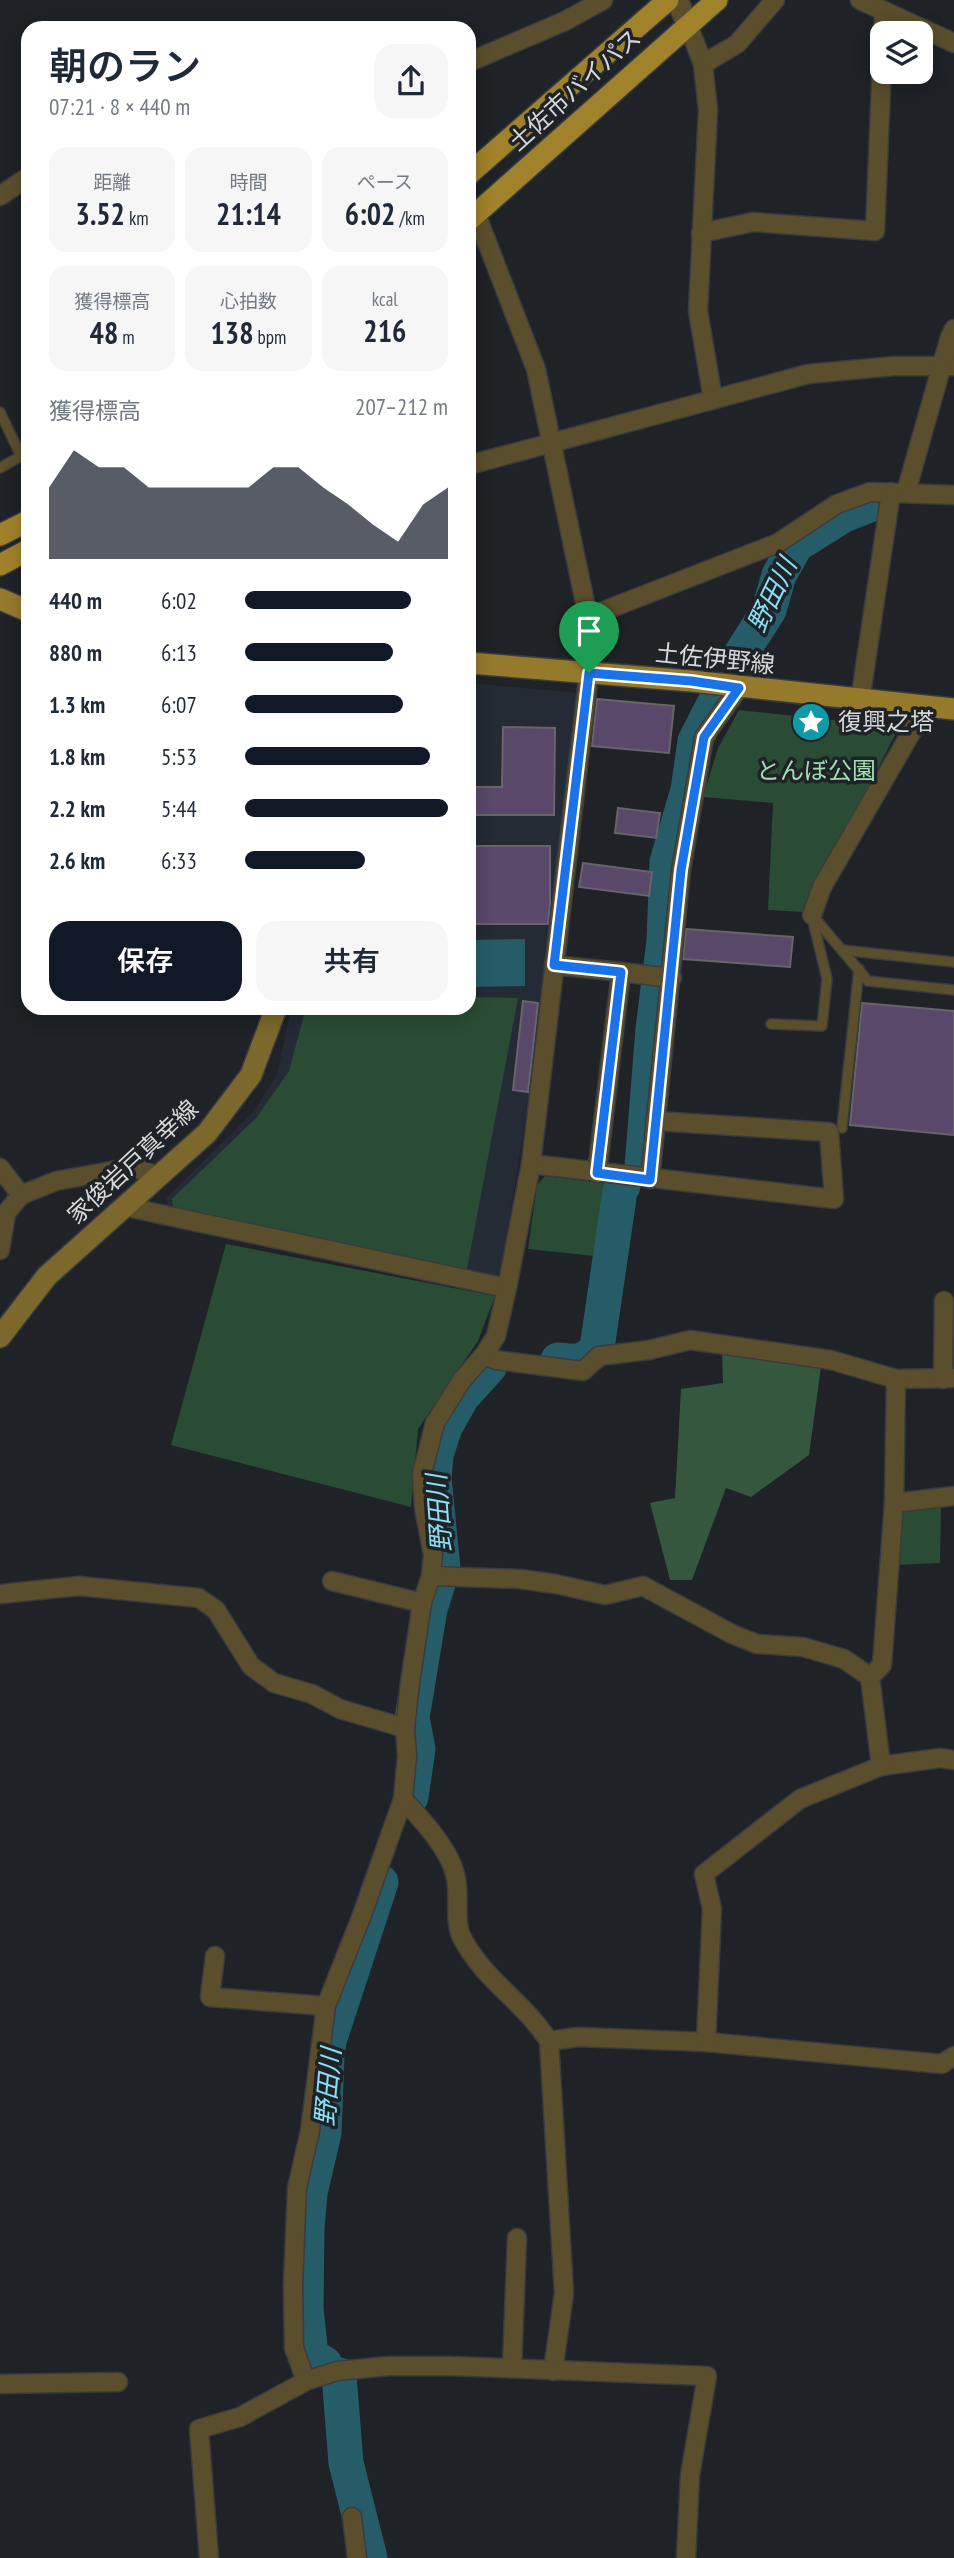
<!DOCTYPE html>
<html lang="ja">
<head>
<meta charset="utf-8">
<style>
  :root { --surface:#fff; --page:#f6f6f7; --text:#1f2937; --muted:#747a83; --accent:#111827 }
  body { margin:0; font-family:"PT Sans Narrow","Noto Sans JP",sans-serif; background:var(--page); color:var(--text); height:100vh; display:flex; flex-direction:column; font-size:26px; white-space:nowrap }
  * { box-sizing:border-box; margin:0 }
  p { font-size:23px; color:var(--muted) }
  .icon { flex:none; width:38px; height:38px; fill:none; stroke:currentColor; stroke-width:2; stroke-linecap:round; stroke-linejoin:round }
  .map { position:relative; flex:1; overflow:hidden }
  .details { position:absolute; left:21px; top:21px; width:455px; height:994px; display:flex; flex-direction:column; background:var(--surface); border-radius:21px; box-shadow:0 4px 18px #0003 }
  .details>* { flex:none }
  .fabs { position:absolute; left:870px; top:21px; display:grid; gap:14px }
  .fabs a { display:grid; place-items:center; width:63px; height:63px; border-radius:14px; background:var(--surface); box-shadow:0 4px 18px #0003; font-size:35px }
  .pin { position:absolute; display:grid; place-items:center; width:60px; height:60px; color:#fff; margin:-72px -30px; border-radius:50% 50% 50% 0; rotate:-45deg; box-shadow:0 0 7px #0007 }
  .pin .icon { rotate:45deg }
  .round { display:grid; place-items:center; flex:none; width:74px; height:74px; border-radius:21px; background:var(--page) }
  .headline { display:flex; align-items:center; justify-content:space-between; height:119px; padding:0 28px }
  h1 { font-size:38px; font-weight:600; line-height:52px }
  .metrics { display:grid; grid-template-columns:repeat(3,1fr); gap:10px; height:119px; padding:7px 28px }
  .metrics div { display:grid; align-content:center; border-radius:18px; background:var(--page); text-align:center }
  .metrics b { font-size:30px; font-weight:600 }
  .metrics small { font-size:19px; font-weight:400 }
  .metrics p { font-size:19px }
  .chart { height:196px; padding:14px 28px }
  .chart p { display:flex; justify-content:space-between }
  .chart svg { width:100%; height:126px; margin-top:7px; fill:var(--accent); opacity:.7 }
  .button { display:flex; gap:14px; margin-top:auto; padding:14px 28px }
  .button a { flex:1; height:80px; border-radius:21px; background:var(--accent); color:#fff; font-size:28px; font-weight:600; line-height:80px; text-align:center }
  .button a+a { background:var(--page); color:var(--text) }
  ul { padding:0 28px; list-style:none; font-size:23px }
  li { display:grid; grid-template-columns:112px 84px 1fr; align-items:center; height:52px }
  li i { height:18px; border-radius:9px; background:var(--accent) }
  .map>svg:first-child { display:block }
  .built { fill:#252b34 }
  .green { fill:#2a4c34 }
  .forest { fill:#34573e }
  .water { fill:#265c67 }
  .lines { fill:none; stroke-linecap:round; stroke-linejoin:round }
  .river { stroke:#265c67; stroke-width:35 }
  .building { fill:#59486a; stroke:#67656a; stroke-width:2 }
  .service-casing { stroke:#393c3f; stroke-width:12 }
  .minor-casing { stroke:#393c3f; stroke-width:21 }
  .tertiary-casing { stroke:#393c3f; stroke-width:24 }
  .secondary-casing { stroke:#393c3f; stroke-width:24 }
  .primary-casing { stroke:#393c3f; stroke-width:24 }
  .trunk-casing { stroke:#393c3f; stroke-width:24 }
  .service { stroke:#5b4e2c; stroke-width:9 }
  .minor { stroke:#5b4e2c; stroke-width:18 }
  .tertiary { stroke:#5b4e2c; stroke-width:21 }
  .secondary { stroke:#7c672d; stroke-width:21 }
  .primary { stroke:#957a2c; stroke-width:21 }
  .trunk { stroke:#a0822a; stroke-width:21 }
  .route-casing { stroke:#fff; stroke-width:14 }
  .route { stroke:#1a73e8; stroke-width:9 }
  .labels { text-anchor:middle; stroke-width:7; stroke-linejoin:round; paint-order:stroke }
  .street-label { font-size:24px; fill:#d6d9dc; stroke:#1f2226 }
  .poi-label { font-size:24px; fill:#d6d9dc; stroke:#1f2226; text-anchor:start }
  .park-label { font-size:24px; fill:#a1dfb2; stroke:#1f2226 }
  .water-label { font-size:26px; font-style:italic; fill:#88e0f4; stroke:#1f2226 }
</style>
</head>
<body>
<div class="map">
<svg width="954" height="2558" viewBox="0 0 954 2558">
  <rect width="100%" height="100%" fill="#1f2226"/>
  <polygon class="built" points="469,683 581,693 546,987 501,1273 491,1281 170,1211 166,1198 253,1112 277,1074 291,1008 469,1008"/>
  <g class="green">
    <polygon points="739,710 899,727 805,912 768,910 773,803 703,797 718,748"/>
    <polygon points="469,997 518,998 467,1269 173,1209 172,1199 257,1117 289,1071 306,1008 469,1008"/>
    <polygon points="545,1176 617,1185 605,1257 528,1249 537,1185"/>
    <polygon points="226,1244 495,1296 478,1341 418,1429 411,1507 171,1445"/>
    <polygon points="941,1506 940,1563 893,1565 898,1509"/>
  </g>
  <polygon class="forest" points="722,1350 821,1367 809,1455 751,1497 726,1488 692,1580 670,1580 650,1503 675,1498 681,1389 723,1383"/>
  <polygon class="water" points="525,939 525,986 469,987 469,940"/>
  <g class="lines">
    <g class="river">
      <polyline points="741,654 769,610 779,575 796,545 844,515 880,501"/>
      <polyline points="642,1167 653,1029 664,941 667,862 688,790 695,741 715,702"/>
      <path d="M558,1360C576,1362 585,1363 597,1348L620,1191L623,1186"/>
      <polyline points="411,1797 418,1749 412,1718 430,1609 443,1568 434,1478 436,1455 445,1427 462,1397 490,1366"/>
      <polyline points="325,2364 311,2355 306,2309 307,2228 310,2193 324,2133 327,2056 329,2041 381,1882"/>
      <polyline points="339,2375 346,2463 370,2558"/>
    </g>
  </g>
  <g class="building">
    <polygon points="597,699 674,706 669,753 592,746"/>
    <polygon points="503,727 555,728 554,815 469,815 469,787 502,787"/>
    <polygon points="618,808 660,813 656,838 615,833"/>
    <polygon points="469,846 550,846 550,903 548,924 469,924"/>
    <polygon points="583,863 652,872 649,896 579,887"/>
    <polygon points="686,929 793,937 790,967 683,959"/>
    <polygon points="523,1001 538,1003 528,1092 513,1090"/>
    <polygon points="862,1003 954,1011 954,1135 850,1125"/>
  </g>
  <g class="lines">
    <g class="service-casing">
      <g id="service">
        <polyline points="0,412 21,456 0,468"/>
        <polyline points="812,915 868,981 954,990"/>
        <polyline points="842,950 954,962"/>
        <polyline points="771,1024 822,1026 827,979 812,917"/>
        <polyline points="842,1128 859,969"/>
      </g>
    </g>
    <g class="minor-casing">
      <g id="minor">
        <polyline points="860,0 954,43"/>
        <polyline points="688,25 703,64 708,110 698,311 713,399"/>
        <polyline points="883,33 884,11"/>
        <polyline points="469,62 565,21 603,0"/>
        <polyline points="703,64 737,44 775,0"/>
        <polyline points="0,196 28,177"/>
        <polyline points="701,233 753,222 875,231 882,61"/>
        <polyline points="469,465 808,374 894,366 954,366"/>
        <polyline points="906,492 950,337 954,329"/>
        <polyline points="588,617 778,543 837,504 870,492 954,495"/>
        <polyline points="860,701 891,492"/>
        <polyline points="812,915 822,887 926,707"/>
        <polyline points="554,965 621,972 597,1173"/>
        <polyline points="621,972 672,978"/>
        <polyline points="531,1164 834,1199 829,1132 655,1121"/>
        <polyline points="0,1168 21,1195"/>
        <polyline points="650,1179 681,870 704,737 739,688"/>
        <polyline points="127,1207 507,1288"/>
        <polyline points="0,1250 6,1213 21,1195 56,1181 133,1167 158,1176"/>
        <polyline points="484,1355 496,1360 583,1371 599,1356 649,1350 690,1340 831,1360 896,1379 954,1378"/>
        <polyline points="943,1379 944,1301"/>
        <polyline points="894,1503 954,1496"/>
        <polyline points="431,1576 520,1579 556,1584 605,1595 643,1586 732,1634 757,1644 803,1647 844,1659 870,1677 881,1766 940,1758 954,1760"/>
        <polyline points="332,1581 422,1603"/>
        <polyline points="0,1594 79,1586 199,1598 216,1610 251,1666 274,1683 312,1694 340,1709 405,1728"/>
        <polyline points="870,1677 882,1665 894,1503 896,1379"/>
        <path d="M403,1799C422,1820 448,1847 455,1874C461,1894 453,1920 462,1938C485,1981 523,2001 549,2041L564,2293L553,2371"/>
        <polyline points="215,1956 210,1997 326,2006"/>
        <polyline points="549,2041 578,2037 706,2042 942,2064 954,2056"/>
        <polyline points="706,2042 712,1909 704,1874 800,1799 881,1766"/>
        <polyline points="512,2368 517,2238"/>
        <polyline points="306,2381 294,2348 293,2286 297,2188 310,2131 326,2006 362,1915 403,1799 407,1756 405,1728 410,1683 422,1603 431,1576 433,1555 424,1508 422,1474 435,1423 462,1380 484,1355 496,1336 507,1288 531,1164 589,672 590,647 588,617 536,369 476,214"/>
        <polyline points="0,2384 118,2382"/>
        <polyline points="352,2517 357,2558"/>
        <polyline points="209,2558 199,2429 240,2417 306,2381 337,2371 389,2366 449,2366 707,2376 690,2475 686,2558"/>
      </g>
    </g>
    <g class="tertiary-casing">
      <polyline id="tertiary" points="677,0 688,25"/>
    </g>
    <g class="secondary-casing">
      <polyline id="secondary" points="0,1337 47,1276 207,1133 251,1075 276,1008"/>
    </g>
    <g class="primary-casing">
      <g id="primary">
        <polyline points="0,599 28,611"/>
        <polyline points="469,663 691,681 954,709"/>
      </g>
    </g>
    <g class="trunk-casing">
      <g id="trunk">
        <polyline points="469,174 668,0"/>
        <polyline points="469,220 717,0"/>
        <polyline points="0,535 28,521"/>
        <polyline points="0,565 28,550"/>
      </g>
    </g>
    <use href="#service" class="service"/>
    <use href="#minor" class="minor"/>
    <use href="#tertiary" class="tertiary"/>
    <use href="#secondary" class="secondary"/>
    <use href="#primary" class="primary"/>
    <use href="#trunk" class="trunk"/>
  </g>
  <g class="lines">
    <g class="route-casing">
      <polygon id="route" points="589,673 691,681 739,688 704,737 681,870 650,1180 597,1173 621,972 554,965"/>
    </g>
    <use href="#route" class="route"/>
  </g>
  <defs>
    <g id="sight-disc" transform="scale(2.0125)"><circle r="9.5" fill="#0f9aa8" stroke="#1f2226"/><path d="M0-6L1.8-2.2L6-1.7L2.9 1.2L3.7 5.4L0 3.3L-3.7 5.4L-2.9 1.2L-6-1.7L-1.8-2.2Z" fill="#fff"/></g>
  </defs>
  <g fill-rule="evenodd">
    <use href="#sight-disc" x="811" y="722"/>
  </g>
  <g class="labels">
    <g class="street-label">
      <text transform="translate(575 90) rotate(-42)" y="8">土佐市バイパス</text>
      <text transform="translate(715 659) rotate(6)" y="8">土佐伊野線</text>
      <text transform="translate(133 1162) rotate(-43)" y="8">家俊岩戸真幸線</text>
    </g>
    <g class="poi-label">
      <text x="838" y="730">復興之塔</text>
    </g>
    <g class="park-label">
      <text x="816" y="779">とんぼ公園</text>
    </g>
    <g class="water-label">
      <text transform="translate(772 595) rotate(-64)" y="9">野田川</text>
      <text transform="translate(439 1513) rotate(-94)" y="9">野田川</text>
      <text transform="translate(328 2087) rotate(-85)" y="9">野田川</text>
    </g>
  </g>
</svg>
<div class="fabs">
<a><svg class="icon" aria-label="layers" viewBox="0 0 24 24"><path d="M12 4l9 5-9 5-9-5zM3 14l9 5 9-5"/></svg></a>
</div>
<div class="pin" style="left:589px;top:673px;background:#1e9e55"><svg class="icon" aria-label="arrive" viewBox="0 0 24 24"><path d="M6 21V4h12l-3 4 3 4H6"/></svg></div>
<section class="details">
<div class="headline"><div><h1>朝のラン</h1><p>07:21 · 8 × 440 m</p></div><a class="round"><svg class="icon" aria-label="share" viewBox="0 0 24 24"><path d="M12 15V3M7 8l5-5 5 5M5 13v7h14v-7"/></svg></a></div>
<div class="metrics">
<div><p>距離</p><b>3.52<small> km</small></b></div>
<div><p>時間</p><b>21:14</b></div>
<div><p>ペース</p><b>6:02<small> /km</small></b></div>
</div>
<div class="metrics">
<div><p>獲得標高</p><b>48<small> m</small></b></div>
<div><p>心拍数</p><b>138<small> bpm</small></b></div>
<div><p>kcal</p><b>216</b></div>
</div>
<div class="chart"><p><span>獲得標高</span>207–212 m</p>
<svg viewBox="0 0 160 44" preserveAspectRatio="none"><path d="M0 44V19L10 6L20 12L30 12L40 19L50 19L60 19L70 19L80 19L90 12L100 12L110 19L120 25L130 32L140 38L150 25L160 19V44z"/></svg>
</div>
<ul>
<li><b>440 m</b>6:02<i style="width:82%"></i></li>
<li><b>880 m</b>6:13<i style="width:73%"></i></li>
<li><b>1.3 km</b>6:07<i style="width:78%"></i></li>
<li><b>1.8 km</b>5:53<i style="width:91%"></i></li>
<li><b>2.2 km</b>5:44<i style="width:100%"></i></li>
<li><b>2.6 km</b>6:33<i style="width:59%"></i></li>
</ul>
<div class="button"><a>保存</a><a>共有</a></div>
</section>
</div>
</body>
</html>
